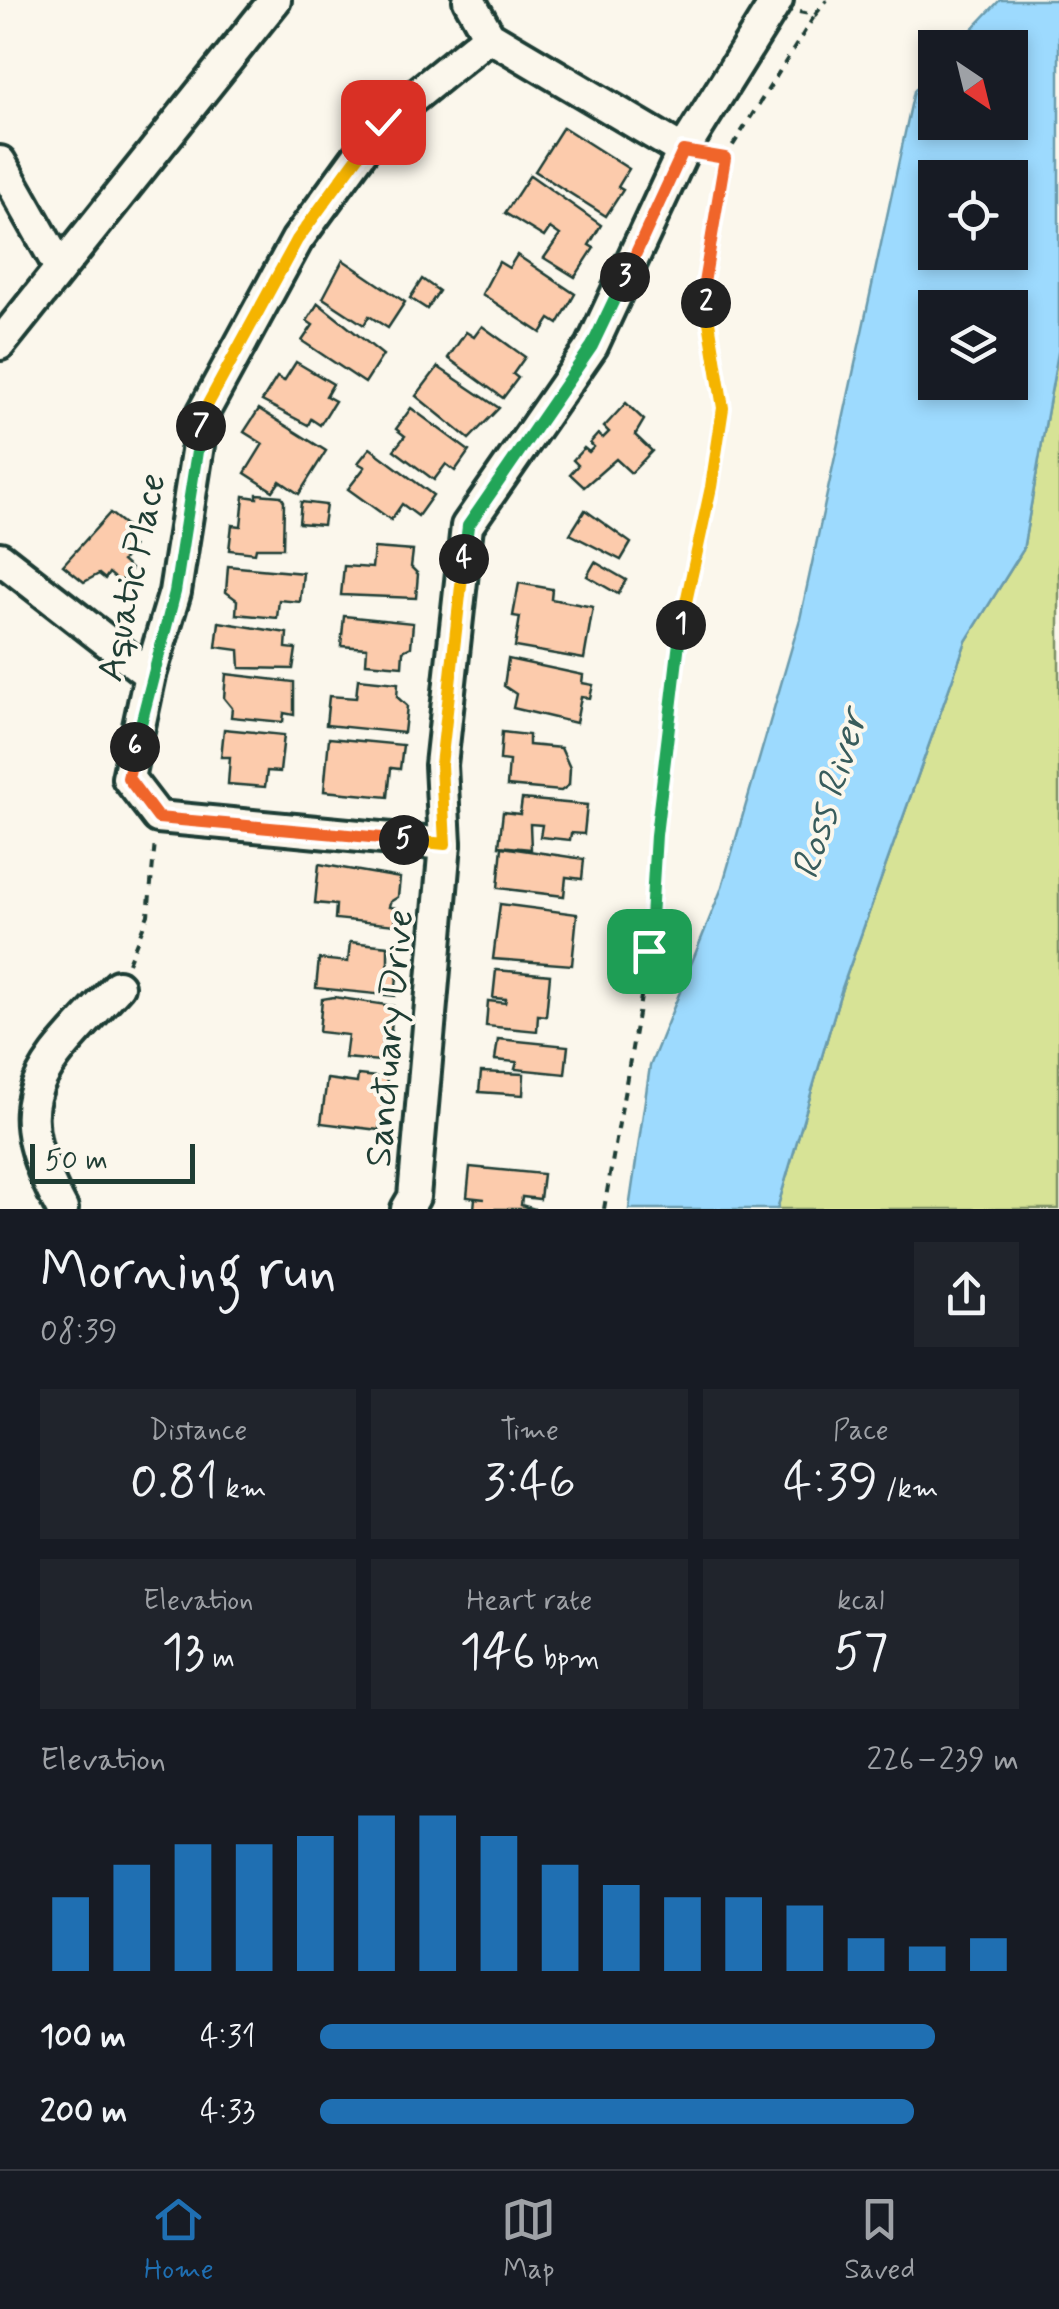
<!DOCTYPE html>
<html lang="en">
<head>
<meta charset="utf-8">
<style>
  :root { --surface:#171b24; --page:#20242c; --text:#f1f3f6; --muted:#9ea1a6; --line:#363941; --accent:#1f6fb2 }
  body { margin:0; font-family:Mynerve,sans-serif; background:var(--page); color:var(--text); height:100vh; display:flex; flex-direction:column; font-size:38px; white-space:nowrap }
  * { box-sizing:border-box; margin:0 }
  p { font-size:32px; color:var(--muted) }
  .icon { flex:none; width:55px; height:55px; fill:none; stroke:currentColor; stroke-width:2; stroke-linecap:round; stroke-linejoin:round }
  .map { position:relative; height:1209px; overflow:hidden }
  .sheet { display:flex; flex-direction:column; background:var(--surface); flex:1 }
  .sheet>* { flex:none }
  .needle { width:65px; rotate:145deg }
  .fabs { position:absolute; left:918px; top:30px; display:grid; gap:20px }
  .fabs a { display:grid; place-items:center; width:110px; height:110px; border-radius:0px; background:var(--surface); box-shadow:0 5px 15px #0003; font-size:50px }
  .scale { position:absolute; left:30px; bottom:25px; width:165px; box-sizing:border-box; padding-left:10px; border:5px solid #1f3d34; border-top:0; font-size:28px; line-height:35px; white-space:nowrap; color:#1f3d34; -webkit-text-stroke:8px #fbf7ec; paint-order:stroke }
  .pin { position:absolute; display:grid; place-items:center; width:85px; height:85px; color:#fff; margin:-42px; border-radius:20px; box-shadow:0 5px 15px #0006 }
  .km { position:absolute; width:50px; height:50px; margin:-25px; border-radius:50%; background:#222; color:#fff; font-size:28px; line-height:50px; text-align:center }
  .round { display:grid; place-items:center; flex:none; width:105px; height:105px; border-radius:0px; background:var(--page) }
  .head { display:flex; align-items:center; justify-content:space-between; height:170px; padding:0 40px }
  h1 { font-size:55px; font-weight:600; line-height:75px }
  .stats { display:grid; grid-template-columns:repeat(3,1fr); gap:15px; height:170px; padding:10px 40px }
  .stats div { display:grid; align-content:center; border-radius:0px; background:var(--page); text-align:center }
  .stats b { font-size:50px; font-weight:600 }
  .stats small { font-size:28px; font-weight:400 }
  .stats p { font-size:28px }
  .chart { height:280px; padding:20px 40px }
  .chart p { display:flex; justify-content:space-between }
  .chart svg { width:100%; height:180px; margin-top:10px; stroke:var(--accent); stroke-width:6 }
  ul { padding:0 40px; list-style:none; font-size:32px }
  li { display:grid; grid-template-columns:160px 120px 1fr; align-items:center; height:75px }
  li i { height:25px; border-radius:12px; background:var(--accent) }
  .tabs { display:flex; justify-content:space-around; align-items:center; height:140px; border-top:2px solid var(--line); background:var(--surface); font-size:28px; color:var(--muted) }
  .tabs a { display:grid; justify-items:center; gap:5px }
  .tabs .on { color:var(--accent) }
  .map>svg:first-child { display:block }
  .green { fill:#d7e396; stroke:#7b9065; stroke-width:2.5 }
  .water { fill:#9ddafe; stroke:#6b9bad; stroke-width:2.5; fill-rule:evenodd }
  .building { fill:#fccbac; stroke:#1f3d34; stroke-width:2.5 }
  .lines { fill:none; stroke-linecap:round; stroke-linejoin:round }
  .minor-casing { stroke:#1f3d34; stroke-width:38 }
  .path { stroke:#1f3d34; stroke-width:4; stroke-dasharray:8 8; stroke-linecap:butt }
  .minor { stroke:#fbf7ec; stroke-width:30 }
  .split-1-casing { stroke:#fff; stroke-width:20 }
  .split-2-casing { stroke:#fff; stroke-width:20 }
  .split-3-casing { stroke:#fff; stroke-width:20 }
  .split-4-casing { stroke:#fff; stroke-width:20 }
  .split-5-casing { stroke:#fff; stroke-width:20 }
  .split-6-casing { stroke:#fff; stroke-width:20 }
  .split-7-casing { stroke:#fff; stroke-width:20 }
  .split-8-casing { stroke:#fff; stroke-width:20 }
  .split-1 { stroke:#22a559; stroke-width:12 }
  .split-2 { stroke:#f5b400; stroke-width:12 }
  .split-3 { stroke:#f0652b; stroke-width:12 }
  .split-4 { stroke:#22a559; stroke-width:12 }
  .split-5 { stroke:#f5b400; stroke-width:12 }
  .split-6 { stroke:#f0652b; stroke-width:12 }
  .split-7 { stroke:#22a559; stroke-width:12 }
  .split-8 { stroke:#f5b400; stroke-width:12 }
  .labels { text-anchor:middle; stroke-width:8; stroke-linejoin:round; paint-order:stroke }
  .street-label { font-size:38px; fill:#1f3d34; stroke:#fbf7ec }
  .water-label { font-size:40px; font-style:italic; fill:#385c5c; stroke:#fbf7ec }
</style>
</head>
<body>
<div class="map">
<svg width="1059" height="1209" viewBox="0 0 1059 1209">
  <rect width="100%" height="100%" fill="#fbf7ec"/>
  <filter id="ink" filterUnits="userSpaceOnUse"><feTurbulence type="fractalNoise" baseFrequency=".01" numOctaves="2"/><feDisplacementMap in="SourceGraphic" scale="20" xChannelSelector="R" yChannelSelector="G"/><feConvolveMatrix kernelMatrix="1 2 1 2 8 2 1 2 1" color-interpolation-filters="sRGB"/></filter>
  <g filter="url(#ink)">
    <polygon class="green" points="1059,347 1059,1209 777,1209 842,988 966,641 1023,550"/>
    <path class="water" d="M1000,0H1059V347L1023,550L966,641L842,988L777,1209H629L650,1066L721,890L800,619L914,91L935,69V122H1010V48L955,47ZM935,178H1010V252H935ZM935,308H1010V382H935Z"/>
    <g class="building">
      <polygon points="563,127 629,169 618,187 623,190 606,216 535,171"/>
      <polygon points="530,175 601,225 589,245 594,248 575,277 544,258 560,235 550,228 544,237 505,213"/>
      <polygon points="517,255 575,294 558,324 550,319 541,333 482,294 499,262 509,268"/>
      <polygon points="343,260 405,302 388,328 369,316 364,325 323,298"/>
      <polygon points="422,279 439,291 427,309 410,298"/>
      <polygon points="318,303 383,355 365,383 302,341 313,325 307,321"/>
      <polygon points="482,326 525,357 513,374 518,378 503,398 448,358 466,332 474,337"/>
      <polygon points="296,362 333,384 326,396 335,401 320,425 311,419 308,425 262,401 277,377 284,381"/>
      <polygon points="438,367 499,408 469,439 416,396"/>
      <polygon points="626,403 644,420 635,435 652,451 631,473 616,459 584,487 570,474 578,465 573,460 584,448 589,452 594,447 590,443 598,434 603,438 609,432 604,427"/>
      <polygon points="411,408 469,451 455,471 446,464 434,480 394,450 405,436 396,429"/>
      <polygon points="259,409 326,451 299,494 280,481 273,491 245,473 263,444 244,432"/>
      <polygon points="370,448 433,495 418,516 402,504 391,520 348,489 365,467 358,463"/>
      <polygon points="257,494 281,496 284,501 283,548 256,548 255,553 229,550 232,525 241,526 244,496 257,498"/>
      <polygon points="301,502 326,505 323,525 299,523"/>
      <polygon points="585,510 631,543 621,560 570,534"/>
      <polygon points="110,513 134,532 126,541 133,547 122,561 131,569 120,582 109,573 105,579 99,574 84,582 63,565"/>
      <polygon points="374,548 413,551 411,567 418,574 416,598 341,595 344,566 372,568"/>
      <polygon points="595,562 626,580 618,594 587,576"/>
      <polygon points="228,566 303,573 300,602 279,600 277,618 236,614 237,600 226,592"/>
      <polygon points="519,583 552,589 551,599 593,607 584,659 515,647 520,617 513,616"/>
      <polygon points="344,616 413,623 411,647 403,651 402,666 366,663 367,648 341,646"/>
      <polygon points="219,622 287,633 286,648 296,649 293,669 240,668 239,650 216,647"/>
      <polygon points="508,659 583,675 582,683 593,685 590,698 581,697 576,723 513,708 516,694 504,686"/>
      <polygon points="226,674 294,682 294,715 284,713 283,722 231,717 232,708 224,698"/>
      <polygon points="358,679 398,683 397,697 407,706 404,733 326,725 329,696 356,698"/>
      <polygon points="224,729 284,735 280,772 267,771 265,787 228,784 230,757 221,757"/>
      <polygon points="502,732 529,735 529,745 561,748 570,768 569,785 561,791 507,786 509,761 500,760"/>
      <polygon points="329,738 403,745 400,769 391,768 388,797 324,791"/>
      <polygon points="522,799 587,805 584,834 571,833 570,840 540,837 542,825 530,824 531,849 499,846 503,812 520,814"/>
      <polygon points="502,847 584,859 582,879 566,877 564,896 498,888"/>
      <polygon points="319,864 400,878 398,897 390,902 389,907 397,908 395,925 335,919 336,905 315,903"/>
      <polygon points="500,904 577,914 572,965 493,959"/>
      <polygon points="350,942 388,946 388,966 398,967 395,996 316,988 319,959 348,962"/>
      <polygon points="496,970 550,975 546,1016 538,1015 537,1031 486,1026 488,1001 505,1003 506,999 493,998"/>
      <polygon points="334,997 393,1006 391,1031 384,1030 380,1061 345,1058 348,1035 319,1032 322,999"/>
      <polygon points="498,1039 568,1046 565,1074 515,1069 517,1062 495,1060"/>
      <polygon points="481,1072 524,1074 523,1095 479,1092"/>
      <polygon points="358,1075 387,1078 379,1130 321,1123 327,1079 357,1083"/>
      <polygon points="470,1167 543,1174 540,1199 522,1197 521,1205 535,1209 474,1209 475,1198 485,1199 467,1197"/>
    </g>
    <g class="lines">
      <g class="minor-casing">
        <g id="minor">
          <polyline points="469,0 489,36 683,151"/>
          <polyline points="0,162 60,268"/>
          <polyline points="0,344 275,0"/>
          <polyline points="0,558 150,675"/>
          <polyline points="445,844 158,817 128,778 150,675 175,592 203,413 297,240 383,122 489,36"/>
          <path d="M62,1209C0,1093 40,1072 118,986"/>
          <polyline points="407,1209 414,1197 445,844 441,765 467,526 592,346 683,151 777,0"/>
        </g>
      </g>
      <g class="path">
        <polyline points="799,12 815,15 827,0"/>
        <polyline points="708,155 725,158 815,15"/>
        <polyline points="128,963 148,915 155,842"/>
        <polyline points="604,1209 649,951 656,835 683,609 711,487 723,408 703,289 725,158"/>
      </g>
      <use href="#minor" class="minor"/>
    </g>
  </g>
  <g class="lines" filter="url(#ink)">
    <g class="split-1-casing">
      <polyline id="split-1" points="649,951 656,835 681,625"/>
    </g>
    <g class="split-2-casing">
      <polyline id="split-2" points="681,625 711,487 723,408 706,303"/>
    </g>
    <g class="split-3-casing">
      <polyline id="split-3" points="625,277 683,151 725,158 703,289 706,303"/>
    </g>
    <g class="split-4-casing">
      <polyline id="split-4" points="464,559 468,526 592,346 625,277"/>
    </g>
    <g class="split-5-casing">
      <polyline id="split-5" points="404,840 445,844 441,765 464,559"/>
    </g>
    <g class="split-6-casing">
      <polyline id="split-6" points="135,747 128,778 158,818 404,840"/>
    </g>
    <g class="split-7-casing">
      <polyline id="split-7" points="135,747 175,592 201,426"/>
    </g>
    <g class="split-8-casing">
      <polyline id="split-8" points="201,426 203,413 297,240 383,122"/>
    </g>
    <use href="#split-1" class="split-1"/>
    <use href="#split-2" class="split-2"/>
    <use href="#split-3" class="split-3"/>
    <use href="#split-4" class="split-4"/>
    <use href="#split-5" class="split-5"/>
    <use href="#split-6" class="split-6"/>
    <use href="#split-7" class="split-7"/>
    <use href="#split-8" class="split-8"/>
  </g>
  <g class="labels">
    <g class="street-label">
      <text transform="translate(130 577) rotate(-78)" y="13">Aquatic Place</text>
      <text transform="translate(388 1038) rotate(-85)" y="13">Sanctuary Drive</text>
    </g>
    <g class="water-label">
      <text transform="translate(828 794) rotate(-73)" y="14">Ross River</text>
    </g>
  </g>
</svg>
<div class="fabs">
<a><svg class="needle" viewBox="-14 -14 28 28"><path d="M0-13l5 13h-10z" fill="#e53935"/><path d="M0 13l5-13h-10z" fill="#9ea1a6"/></svg></a>
<a><svg class="icon" aria-label="locate" viewBox="0 0 24 24"><circle cx="12" cy="12" r="6"/><path d="M12 2v4M12 18v4M2 12h4M18 12h4"/></svg></a>
<a><svg class="icon" aria-label="layers" viewBox="0 0 24 24"><path d="M12 4l9 5-9 5-9-5zM3 14l9 5 9-5"/></svg></a>
</div>
<div class="scale">50 m</div>
<div class="pin" style="left:649px;top:951px;background:#1e9e55"><svg class="icon" aria-label="arrive" viewBox="0 0 24 24"><path d="M6 21V4h12l-3 4 3 4H6"/></svg></div>
<div class="pin" style="left:383px;top:122px;background:#d93025"><svg class="icon" aria-label="check" viewBox="0 0 24 24"><path d="M5 12l5 5 9-10"/></svg></div>
<b class="km" style="left:681px;top:625px">1</b>
<b class="km" style="left:706px;top:303px">2</b>
<b class="km" style="left:625px;top:277px">3</b>
<b class="km" style="left:464px;top:559px">4</b>
<b class="km" style="left:404px;top:840px">5</b>
<b class="km" style="left:135px;top:747px">6</b>
<b class="km" style="left:201px;top:426px">7</b>
</div>
<section class="sheet">
<div class="head"><div><h1>Morning run</h1><p>08:39</p></div><a class="round"><svg class="icon" aria-label="share" viewBox="0 0 24 24"><path d="M12 15V3M7 8l5-5 5 5M5 13v7h14v-7"/></svg></a></div>
<div class="stats">
<div><p>Distance</p><b>0.81<small> km</small></b></div>
<div><p>Time</p><b>3:46</b></div>
<div><p>Pace</p><b>4:39<small> /km</small></b></div>
</div>
<div class="stats">
<div><p>Elevation</p><b>13<small> m</small></b></div>
<div><p>Heart rate</p><b>146<small> bpm</small></b></div>
<div><p>kcal</p><b>57</b></div>
</div>
<div class="chart"><p><span>Elevation</span>226–239 m</p>
<svg viewBox="0 0 160 44" preserveAspectRatio="none"><path d="M5 44V26M15 44V18M25 44V13M35 44V13M45 44V11M55 44V6M65 44V6M75 44V11M85 44V18M95 44V23M105 44V26M115 44V26M125 44V28M135 44V36M145 44V38M155 44V36"/></svg>
</div>
<ul>
<li><b>100 m</b>4:31<i style="width:88%"></i></li>
<li><b>200 m</b>4:33<i style="width:85%"></i></li>
</ul>
</section>
<nav class="tabs">
<a class="on"><svg class="icon" aria-label="home" viewBox="0 0 24 24"><path d="M3 11l9-7 9 7M6 9v11h12V9"/></svg>Home</a>
<a><svg class="icon" aria-label="map" viewBox="0 0 24 24"><path d="M3 6l6-2 6 2 6-2v14l-6 2-6-2-6 2zM9 4v14M15 6v14"/></svg>Map</a>
<a><svg class="icon" aria-label="saved" viewBox="0 0 24 24"><path d="M7 4h10v16l-5-4-5 4z"/></svg>Saved</a>
</nav>
</body>
</html>
